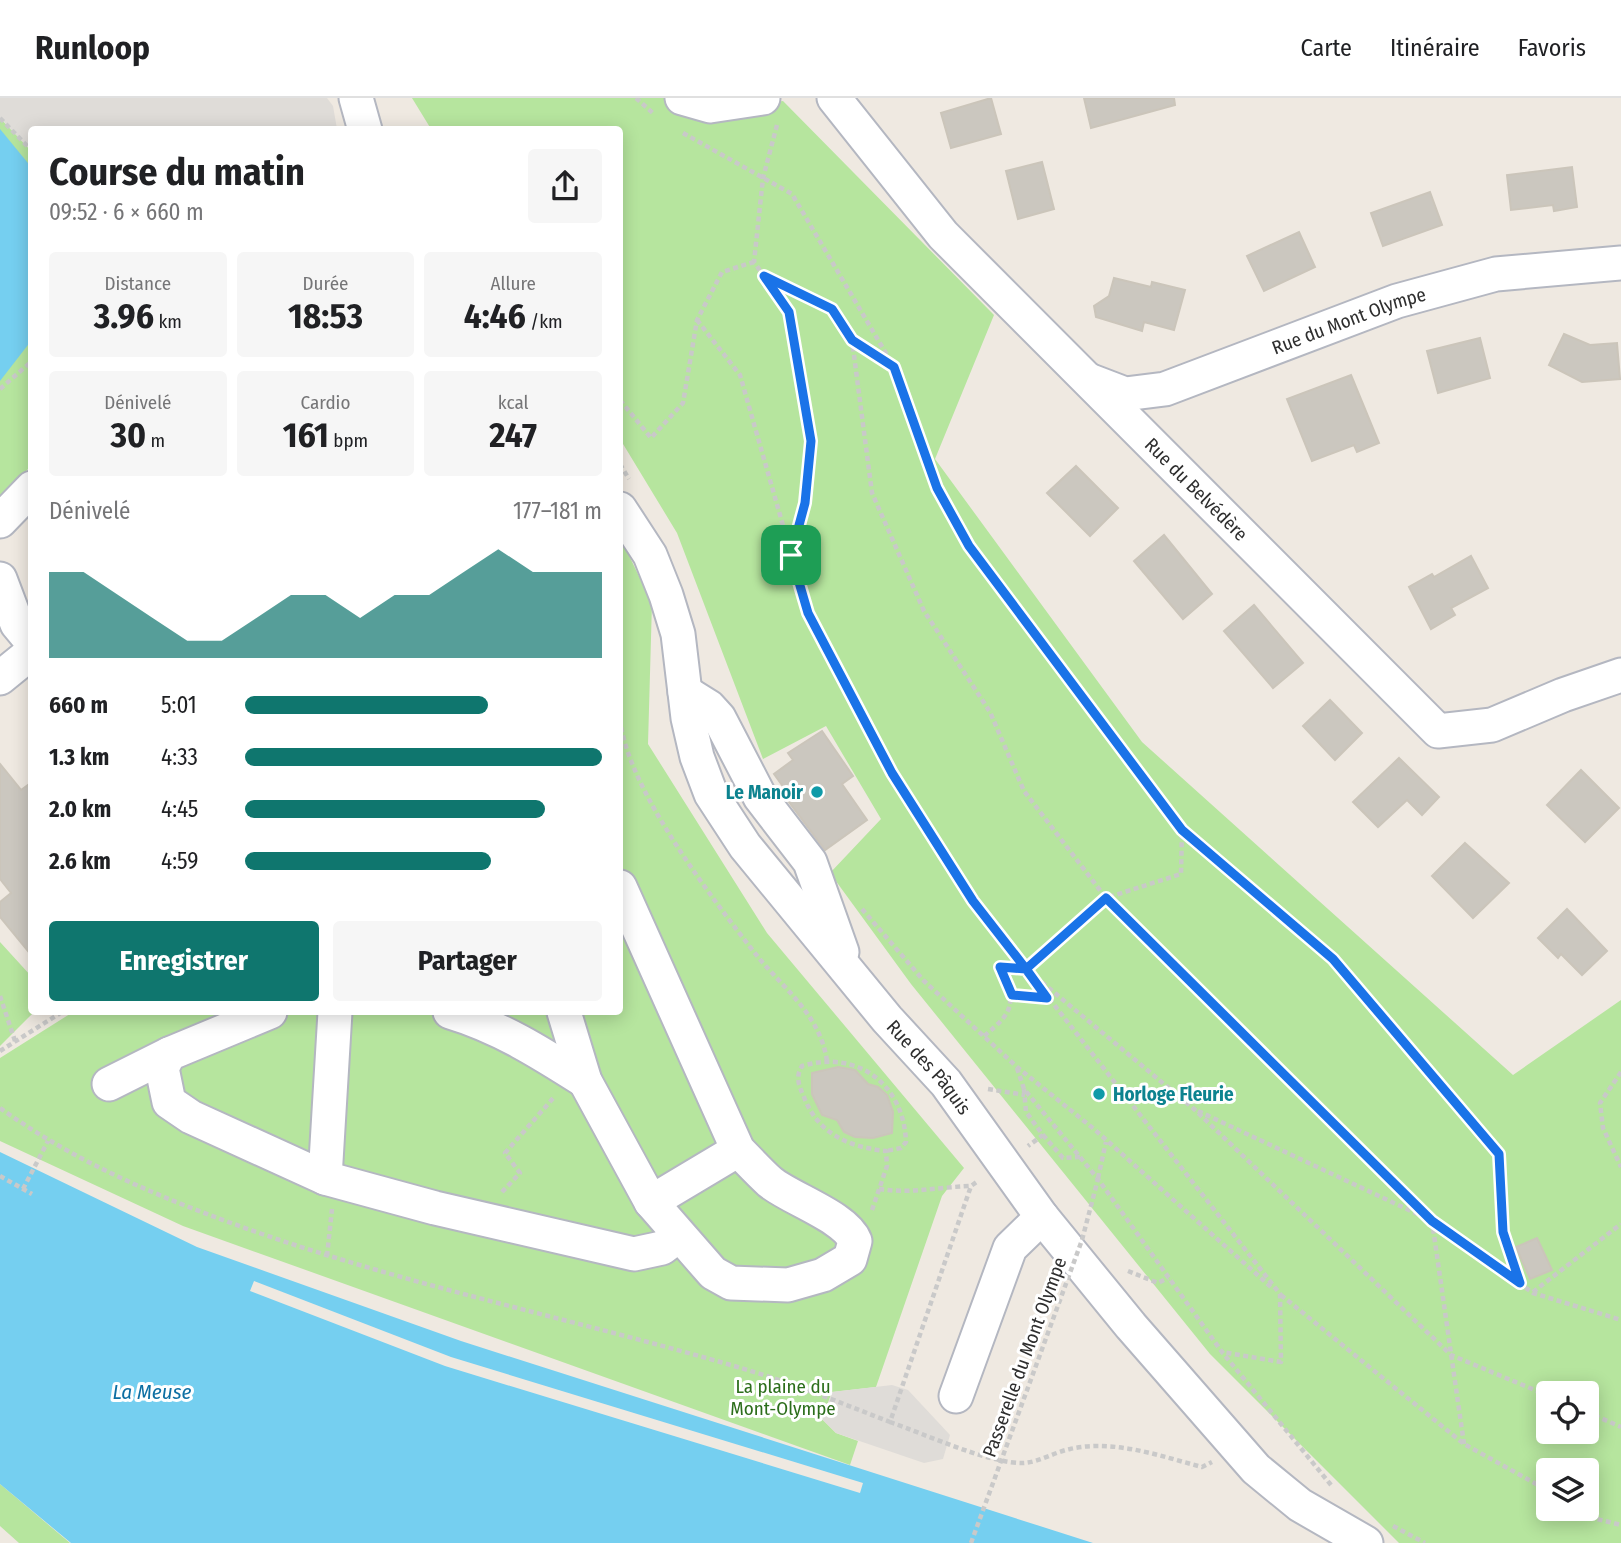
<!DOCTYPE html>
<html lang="fr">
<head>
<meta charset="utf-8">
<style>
  :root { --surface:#fff; --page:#f6f6f6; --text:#202124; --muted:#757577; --line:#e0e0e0; --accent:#0f766e }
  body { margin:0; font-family:"Fira Sans Condensed",sans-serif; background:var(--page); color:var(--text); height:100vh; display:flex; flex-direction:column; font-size:26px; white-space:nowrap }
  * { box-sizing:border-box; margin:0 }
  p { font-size:23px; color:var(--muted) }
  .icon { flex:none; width:38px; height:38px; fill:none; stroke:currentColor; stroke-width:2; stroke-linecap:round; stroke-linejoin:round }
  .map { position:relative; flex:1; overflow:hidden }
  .side { position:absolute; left:28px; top:28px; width:595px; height:889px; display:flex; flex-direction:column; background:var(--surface); border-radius:7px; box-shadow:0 4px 18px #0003 }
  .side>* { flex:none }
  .tools { position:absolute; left:1536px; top:1283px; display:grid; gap:14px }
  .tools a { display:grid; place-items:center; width:63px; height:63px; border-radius:7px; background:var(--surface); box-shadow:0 4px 18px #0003; font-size:35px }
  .pin { position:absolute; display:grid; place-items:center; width:60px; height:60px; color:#fff; margin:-30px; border-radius:14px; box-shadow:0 4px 10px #0006 }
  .round { display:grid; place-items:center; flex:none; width:74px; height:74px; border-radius:7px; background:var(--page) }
  .headline { display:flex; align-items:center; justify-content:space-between; height:119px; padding:0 21px }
  h1 { font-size:38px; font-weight:700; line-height:52px }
  .stats { display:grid; grid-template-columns:repeat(3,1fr); gap:10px; height:119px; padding:7px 21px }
  .stats div { display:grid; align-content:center; border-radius:7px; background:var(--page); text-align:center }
  .stats b { font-size:35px; font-weight:700 }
  .stats small { font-size:19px; font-weight:400 }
  .stats p { font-size:19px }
  .chart { height:196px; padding:14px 21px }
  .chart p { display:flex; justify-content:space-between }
  .chart svg { width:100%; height:126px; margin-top:7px; fill:var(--accent); opacity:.7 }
  .button { display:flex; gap:14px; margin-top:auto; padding:14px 21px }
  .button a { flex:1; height:80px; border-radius:7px; background:var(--accent); color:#fff; font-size:28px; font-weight:700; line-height:80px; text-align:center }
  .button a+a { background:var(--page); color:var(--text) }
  ul { padding:0 21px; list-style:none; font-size:23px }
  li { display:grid; grid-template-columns:112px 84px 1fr; align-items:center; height:52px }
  li i { height:18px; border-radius:9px; background:var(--accent) }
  header { display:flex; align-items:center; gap:42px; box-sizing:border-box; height:98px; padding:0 35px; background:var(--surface); border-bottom:2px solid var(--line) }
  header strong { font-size:33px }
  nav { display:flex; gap:38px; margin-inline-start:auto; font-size:24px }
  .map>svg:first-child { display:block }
  .green { fill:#b6e59e; fill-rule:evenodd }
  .plaza { fill:#dfdcd8 }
  .water { fill:#75cff0 }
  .pier { fill:#efe9e1 }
  .building { fill:#cbc7bf; stroke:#cbc5ba; stroke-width:2 }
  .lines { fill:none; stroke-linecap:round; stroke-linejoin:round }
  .minor-casing { stroke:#b4b7c1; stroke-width:37 }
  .path { stroke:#c9c9c9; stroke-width:4.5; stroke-dasharray:5 3.5; stroke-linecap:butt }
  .minor { stroke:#fff; stroke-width:33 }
  .path-bridge { stroke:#c9c9c9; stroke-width:4.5; stroke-dasharray:5 3.5; stroke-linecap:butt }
  .route-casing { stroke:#fff; stroke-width:14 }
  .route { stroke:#1a73e8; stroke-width:9 }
  .culture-dot { fill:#0f9aa8; stroke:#fff; stroke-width:2.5 }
  .labels { text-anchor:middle; stroke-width:6; stroke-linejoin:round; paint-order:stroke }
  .street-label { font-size:19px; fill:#2e2e2e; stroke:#fff }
  .culture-label { font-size:19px; font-weight:bold; fill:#0d838f; stroke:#fff; text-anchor:end }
  .park-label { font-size:19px; fill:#2c6e1b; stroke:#fff }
  .water-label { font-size:21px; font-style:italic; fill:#0d6fa3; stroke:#fff }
</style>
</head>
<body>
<header>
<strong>Runloop</strong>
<nav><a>Carte</a><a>Itinéraire</a><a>Favoris</a></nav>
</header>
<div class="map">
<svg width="1621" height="1445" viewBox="0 0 1621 1445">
  <rect width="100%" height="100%" fill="#efe9e1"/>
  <g class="green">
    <path d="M412,0H670L679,17L783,3L994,217L935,361L1142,644L1513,977L1621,902V1445H1399L1210,1256L911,886L830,775L881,721L826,628L763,661L677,435L620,341V32L431,31ZM1549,1295H1587V1334H1549ZM1549,1372H1587V1410H1549Z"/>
    <polygon points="0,20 32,53 31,368 0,399"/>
    <polygon points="620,439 652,505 648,646 767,835 964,1070 942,1098 876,1289 832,1294 822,1321 836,1335 858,1343 850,1367 183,1128 0,1043 0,960 73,914 620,914"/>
    <polygon points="0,844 31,878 32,914 34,914 0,948"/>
    <polygon points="0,1386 70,1445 19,1445 0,1428"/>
  </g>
  <g class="plaza">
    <polygon points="0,0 327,0 333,8 337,31 32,32 31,53 0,20"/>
    <polygon points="892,1287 908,1292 950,1337 943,1361 924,1365 836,1335 822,1321 832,1294"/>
  </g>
  <g class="water">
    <polygon points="0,31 32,70 31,243 0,283"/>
    <polygon points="0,1054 197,1149 461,1243 1093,1445 71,1445 0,1386"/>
  </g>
  <polygon class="pier" points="254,1183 451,1259 863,1385 860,1395 445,1268 250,1193"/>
  <g class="building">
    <polygon points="991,0 1001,36 951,50 941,15"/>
    <polygon points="1084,0 1174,0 1175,7 1091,30"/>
    <polygon points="1042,64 1054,111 1018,121 1006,73"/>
    <polygon points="1572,69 1577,109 1554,113 1553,107 1511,112 1507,77"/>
    <polygon points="1430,94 1442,127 1383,148 1371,115"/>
    <polygon points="1299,134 1315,169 1264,193 1247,158"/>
    <polygon points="1114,180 1151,189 1152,184 1185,192 1174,232 1144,224 1142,233 1096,219 1094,208 1109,198"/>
    <polygon points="1564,236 1590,247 1617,245 1620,281 1582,284 1549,267"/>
    <polygon points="1480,240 1490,280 1438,295 1427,253"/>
    <polygon points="1351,277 1379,345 1357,354 1354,347 1312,363 1287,301"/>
    <polygon points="1076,368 1118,410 1090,438 1047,395"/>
    <polygon points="1164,437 1212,496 1183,521 1134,463"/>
    <polygon points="1471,458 1488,490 1451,510 1455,517 1431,531 1409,489 1432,476 1434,479"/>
    <polygon points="1254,507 1303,565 1273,590 1224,533"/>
    <polygon points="1330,602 1362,635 1335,662 1303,628"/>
    <polygon points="822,633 853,678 842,686 867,722 825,752 789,704 792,701 774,676 793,662 788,655"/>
    <polygon points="1399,660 1439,699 1422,717 1407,702 1378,729 1353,704"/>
    <polygon points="0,666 21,692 32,684 32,858 0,819 0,804 11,795 0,781"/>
    <polygon points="1581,672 1619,710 1585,744 1547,707"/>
    <polygon points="1465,745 1509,785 1473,820 1432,778"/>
    <polygon points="1567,811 1607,853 1582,877 1561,856 1558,860 1538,840"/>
    <polygon points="838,969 855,972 868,986 878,989 887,997 893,1014 892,1035 873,1040 855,1039 844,1034 837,1022 822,1017 812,996 812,975"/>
    <polygon points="1537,1140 1552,1172 1530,1181 1516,1149"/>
  </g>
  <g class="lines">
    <g class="minor-casing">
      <g id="minor">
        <polyline points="356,0 365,32"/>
        <polyline points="682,0 710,8 763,0"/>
        <path id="s1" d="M834,0L943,137L1438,633L1492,627L1563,597L1621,577"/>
        <path id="s2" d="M1091,283L1125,296L1165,291L1397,203L1496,176L1621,165"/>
        <path id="s3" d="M620,411L650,457L666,497L678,536L688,620L697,659L711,696L745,748L887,921L946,985L1042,1119L1131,1228L1256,1371L1300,1407L1366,1445"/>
        <polyline points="0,423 32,390"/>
        <polyline points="0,481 17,526 32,544"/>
        <polyline points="0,580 32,554"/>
        <polyline points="685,594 709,609 719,620 760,699 810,764 842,854"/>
        <polyline points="270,914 169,956 162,970 169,1004 191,1019 325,1080 435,1110 634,1156 662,1150 678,1138"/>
        <path d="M450,914C500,929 541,955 585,983"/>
        <path d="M564,914L585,983L651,1104L713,1175L731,1185L788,1187L823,1177L850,1161L855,1143C846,1119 791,1101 770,1084C759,1074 749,1063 738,1052L620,789"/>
        <polyline points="109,986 169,956"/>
        <polyline points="325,1080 335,914"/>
        <polyline points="651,1104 738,1052"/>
        <polyline points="956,1298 1010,1150 1042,1119"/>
      </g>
    </g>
    <g class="path">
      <polyline points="636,0 655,17"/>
      <polyline points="0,20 32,53"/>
      <polyline points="777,27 763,80 754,164 789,214 811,343 805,405 791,456"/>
      <polyline points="683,35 792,96 894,269 937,390 969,448 1182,732 1333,861 1499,1056 1503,1134 1519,1185"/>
      <polyline points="764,178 832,211 852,242 872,395 924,513 990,614 1024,693 1106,800 1432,1123"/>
      <polyline points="697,222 740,277 808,515 893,675 973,803 1280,1196 1281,1264 1222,1254"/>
      <polyline points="854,243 890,267"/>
      <polyline points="0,291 32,263"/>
      <polyline points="620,302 651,340 683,305 697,222 722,174 754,164"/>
      <polyline points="620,366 629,381"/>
      <path d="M620,621C627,691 714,803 758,859C786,893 820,917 827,963"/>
      <polyline points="862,811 924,883 1017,969 1094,1031 1271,1189"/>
      <polyline points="1026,871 1106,800 1181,776 1182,732"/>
      <polyline points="1012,897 1046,899"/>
      <polyline points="0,898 15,943"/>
      <path d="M984,938C1015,913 1016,905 1000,869L1026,871L1194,1011L1451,1257L1549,1298"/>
      <polyline points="0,953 62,914"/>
      <polyline points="1017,970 1024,991 1098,1081 1222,1254 1331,1387"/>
      <polyline points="1621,974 1600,1005 1603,1030 1621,1069"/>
      <polyline points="988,991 1025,997"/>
      <polyline points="1024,991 1026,1014 1043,1037 1028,1048"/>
      <path d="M0,1010C81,1068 168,1103 262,1136C419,1190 581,1223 741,1270C792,1285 841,1305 890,1324L971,1088L978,1083"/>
      <polyline points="1198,1013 1428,1121"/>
      <polyline points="1043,1037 1063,1060 1080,1059"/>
      <polyline points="0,1078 32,1096"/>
      <polyline points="1098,1080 1106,1044"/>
      <polyline points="23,1091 48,1043"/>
      <path d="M879,1091C913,1096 937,1089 971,1088"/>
      <polyline points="502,1094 520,1075 505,1055 555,998"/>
      <path d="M872,1112L887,1068L886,1053C849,1049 818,1036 804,999C799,988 795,979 802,968C858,951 904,987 906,1044L901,1050L886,1053"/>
      <polyline points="327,1158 332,1111"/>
      <polyline points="1128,1173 1158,1185 1168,1180"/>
      <polyline points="1533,1194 1621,1126"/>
      <polyline points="1281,1197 1464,1346 1549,1393"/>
      <polyline points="1587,1314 1621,1329"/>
      <path d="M890,1324C925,1336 989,1366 1024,1365C1039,1364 1055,1354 1070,1351C1114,1341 1160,1358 1202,1369L1212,1364"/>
      <polyline points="1464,1346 1432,1123 1533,1195 1621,1222"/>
      <polyline points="1575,1410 1589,1419 1621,1427"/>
      <polyline points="1393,1428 1425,1445"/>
    </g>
    <use href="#minor" class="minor"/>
    <polyline class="path-bridge" points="971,1445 1082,1142 1098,1081"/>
  </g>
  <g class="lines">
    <g class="route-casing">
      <polyline id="route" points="791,457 808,515 892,675 973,803 1026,871 1000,869 1012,897 1047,900 1026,871 1106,800 1432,1123 1520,1185 1503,1134 1499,1056 1333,861 1182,732 969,448 937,390 894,269 852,242 832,211 764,178 789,214 811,343 805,405 791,457"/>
    </g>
    <use href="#route" class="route"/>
  </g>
  <g class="culture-dot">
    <circle cx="817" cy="694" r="7"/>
    <circle cx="1099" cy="996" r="7"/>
  </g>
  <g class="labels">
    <g class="street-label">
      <text dy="7" stroke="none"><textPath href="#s2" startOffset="273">Rue du Mont Olympe</textPath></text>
      <text dy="7" stroke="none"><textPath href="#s1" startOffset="534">Rue du Belvédère</textPath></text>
      <text dy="7" stroke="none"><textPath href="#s3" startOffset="653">Rue des Pâquis</textPath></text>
      <text transform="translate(1024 1259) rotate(-70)" y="7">Passerelle du Mont Olympe</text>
    </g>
    <g class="culture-label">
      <text x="803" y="701">Le Manoir</text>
      <text x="1113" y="1003" text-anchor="start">Horloge Fleurie</text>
    </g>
    <g class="park-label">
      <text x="783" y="1295">La plaine du<tspan x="783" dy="22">Mont-Olympe</tspan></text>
    </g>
    <g class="water-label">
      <text x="152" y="1301">La Meuse</text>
    </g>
  </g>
</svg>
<div class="tools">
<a><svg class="icon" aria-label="locate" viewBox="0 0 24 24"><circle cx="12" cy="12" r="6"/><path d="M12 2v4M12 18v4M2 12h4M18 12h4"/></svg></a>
<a><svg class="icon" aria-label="layers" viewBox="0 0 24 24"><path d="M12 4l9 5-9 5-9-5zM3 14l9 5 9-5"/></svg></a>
</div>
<div class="pin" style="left:791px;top:457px;background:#1e9e55"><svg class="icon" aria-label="arrive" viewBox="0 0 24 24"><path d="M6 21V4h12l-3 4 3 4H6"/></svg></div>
<section class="side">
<div class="headline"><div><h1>Course du matin</h1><p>09:52 · 6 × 660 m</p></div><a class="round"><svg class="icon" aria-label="share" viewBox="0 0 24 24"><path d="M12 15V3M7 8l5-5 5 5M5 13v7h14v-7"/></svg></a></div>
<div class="stats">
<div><p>Distance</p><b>3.96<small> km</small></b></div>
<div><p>Durée</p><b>18:53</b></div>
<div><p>Allure</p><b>4:46<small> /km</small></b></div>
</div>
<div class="stats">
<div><p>Dénivelé</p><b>30<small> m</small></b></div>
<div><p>Cardio</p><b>161<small> bpm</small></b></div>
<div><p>kcal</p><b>247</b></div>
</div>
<div class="chart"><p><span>Dénivelé</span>177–181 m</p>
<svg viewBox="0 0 160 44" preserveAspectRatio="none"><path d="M0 44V14L10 14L20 22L30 30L40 38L50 38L60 30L70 22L80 22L90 30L100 22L110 22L120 14L130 6L140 14L150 14L160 14V44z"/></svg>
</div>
<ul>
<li><b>660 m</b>5:01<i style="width:68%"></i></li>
<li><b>1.3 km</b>4:33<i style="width:100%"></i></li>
<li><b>2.0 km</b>4:45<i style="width:84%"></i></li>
<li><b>2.6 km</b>4:59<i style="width:69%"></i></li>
</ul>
<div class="button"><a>Enregistrer</a><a>Partager</a></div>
</section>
</div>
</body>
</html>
